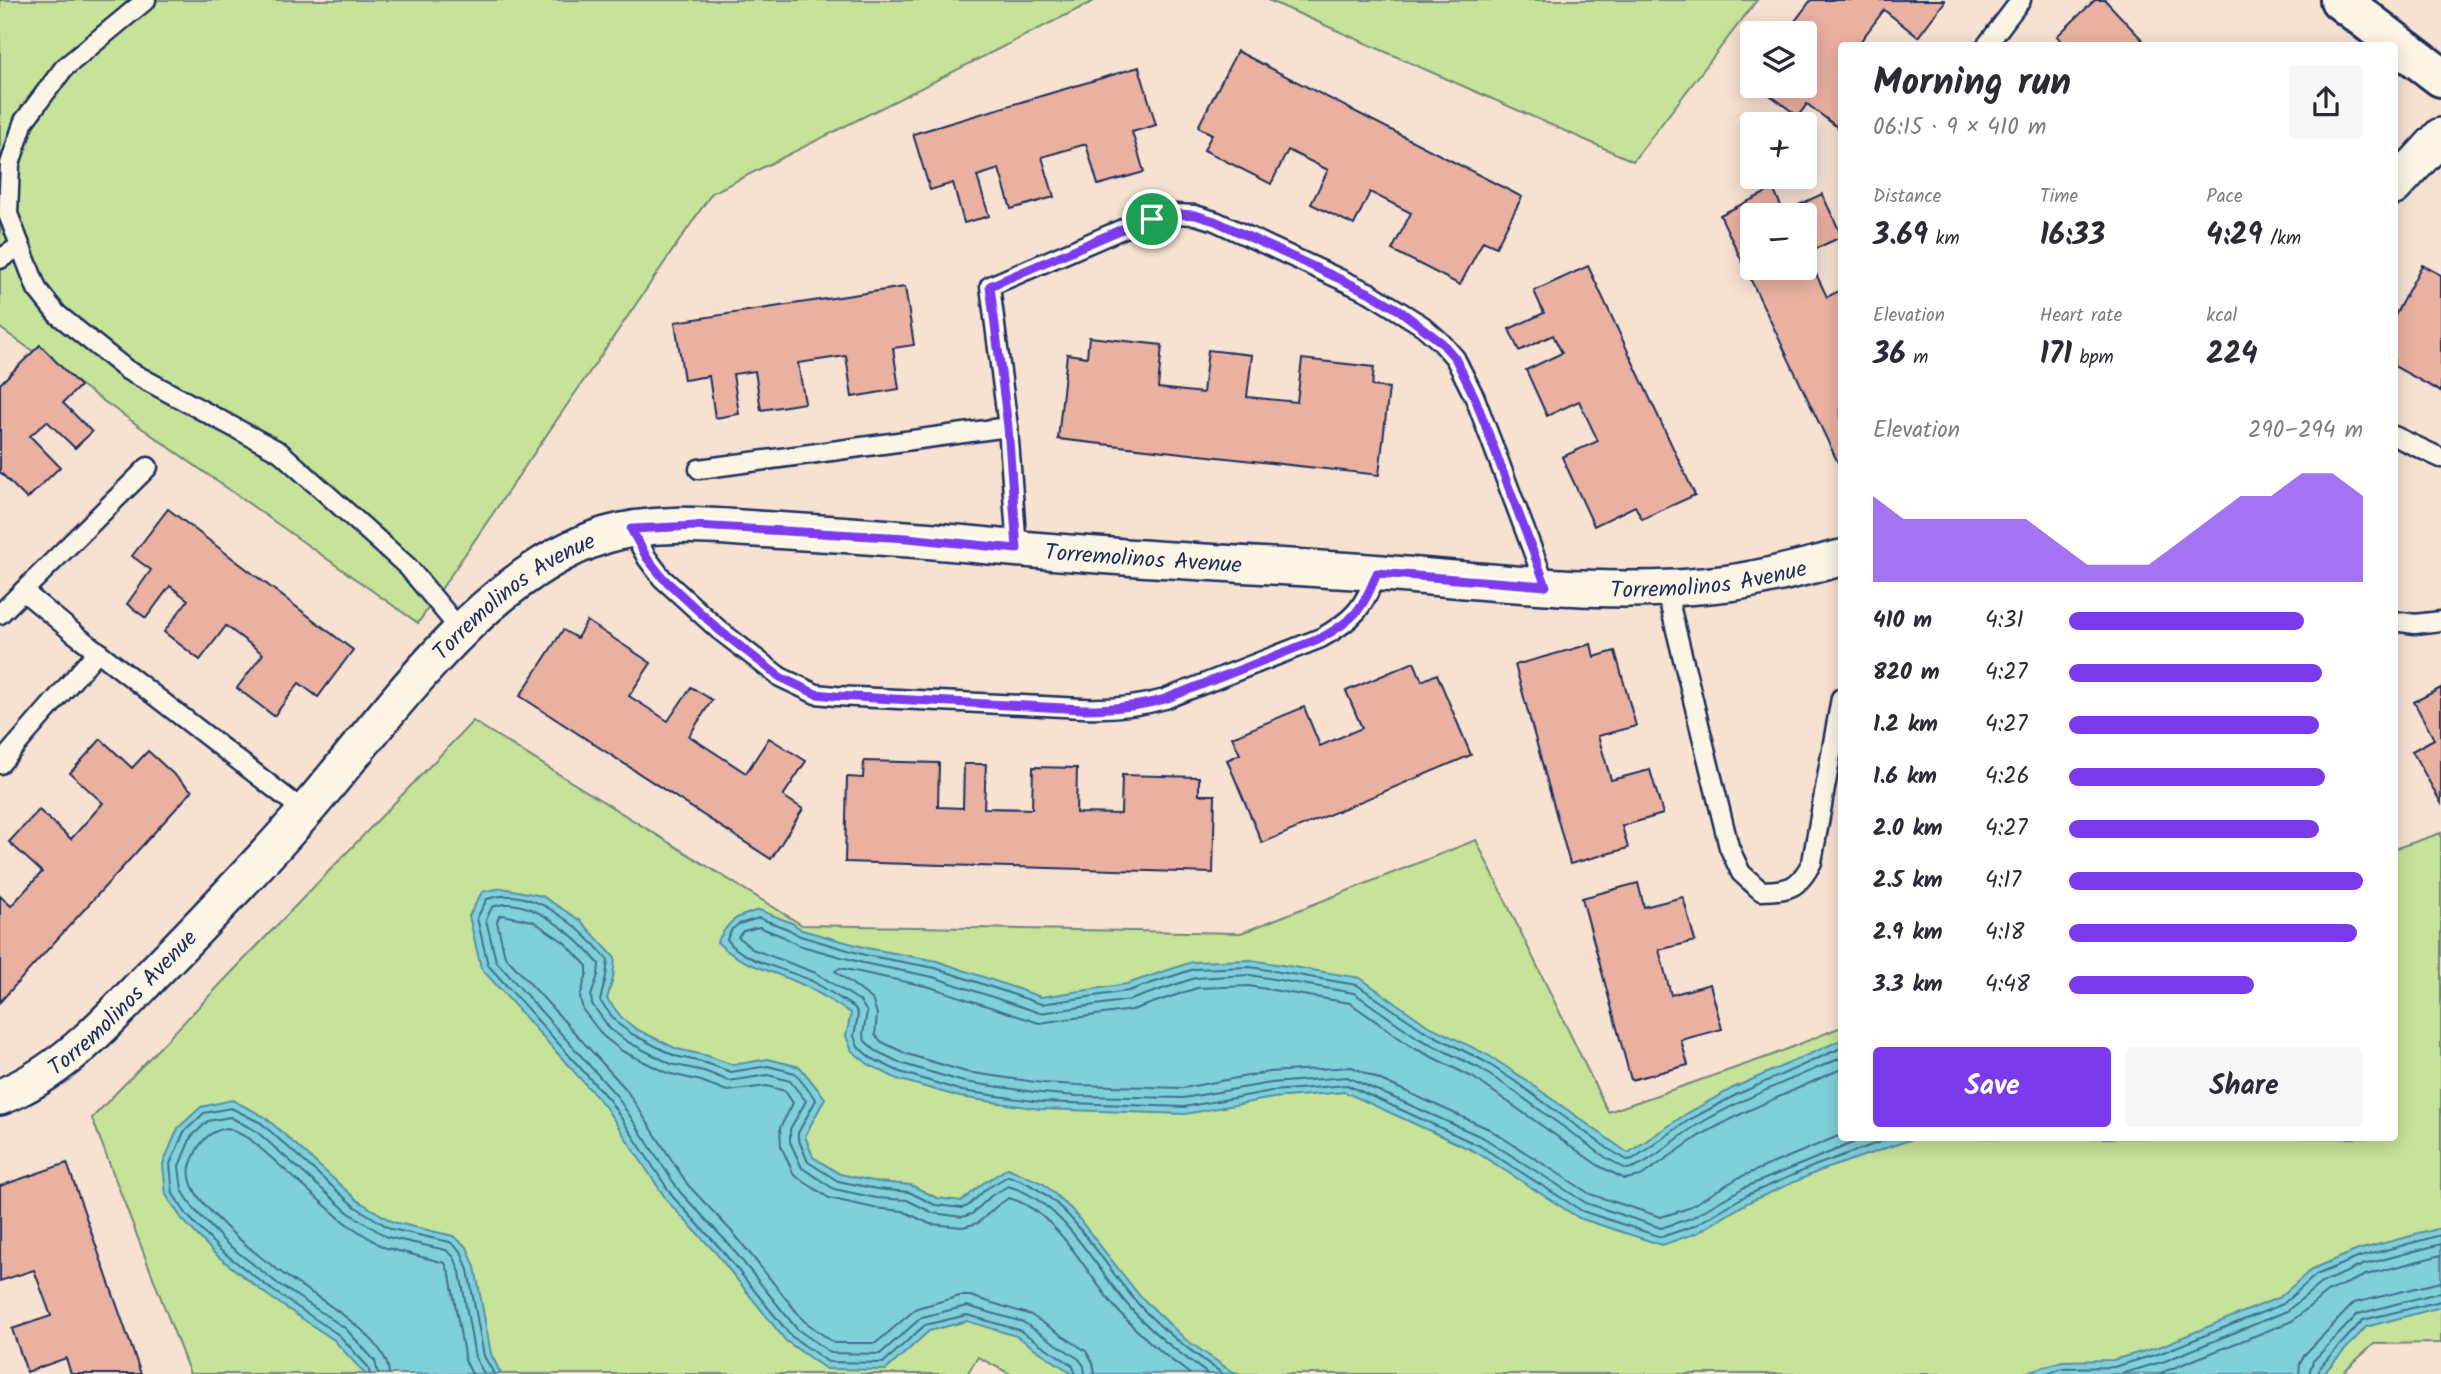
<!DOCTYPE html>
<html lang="en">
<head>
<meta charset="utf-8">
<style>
  :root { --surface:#fff; --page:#f7f7f7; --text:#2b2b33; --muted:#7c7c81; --accent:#7c3aed }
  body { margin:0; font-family:Kalam,sans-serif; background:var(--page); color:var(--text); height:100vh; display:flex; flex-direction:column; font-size:26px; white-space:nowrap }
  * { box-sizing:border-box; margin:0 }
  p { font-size:23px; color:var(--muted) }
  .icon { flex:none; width:38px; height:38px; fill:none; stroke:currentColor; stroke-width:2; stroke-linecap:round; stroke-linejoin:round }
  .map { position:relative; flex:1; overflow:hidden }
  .sheet { position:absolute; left:1838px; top:42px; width:560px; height:1099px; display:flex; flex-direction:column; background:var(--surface); border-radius:7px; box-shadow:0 4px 18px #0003 }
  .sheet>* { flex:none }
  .buttons { position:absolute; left:1740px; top:21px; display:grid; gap:14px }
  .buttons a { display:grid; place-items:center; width:77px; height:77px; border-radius:7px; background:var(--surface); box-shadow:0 4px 18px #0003; font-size:35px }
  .pin { position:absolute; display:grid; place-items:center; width:60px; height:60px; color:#fff; margin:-30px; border:4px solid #fff; border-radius:50%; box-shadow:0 2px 7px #0007 }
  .round { display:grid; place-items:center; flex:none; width:74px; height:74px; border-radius:7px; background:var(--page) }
  .headline { display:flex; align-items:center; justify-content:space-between; height:119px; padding:0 35px }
  h1 { font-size:38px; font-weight:600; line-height:52px }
  .stats { display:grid; grid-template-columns:repeat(3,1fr); gap:10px; height:119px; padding:7px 35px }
  .stats div { display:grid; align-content:center }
  .stats b { font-size:30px; font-weight:600 }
  .stats small { font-size:19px; font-weight:400 }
  .stats p { font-size:19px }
  .chart { height:196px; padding:14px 35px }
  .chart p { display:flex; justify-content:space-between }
  .chart svg { width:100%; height:126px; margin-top:7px; fill:var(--accent); opacity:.7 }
  .button { display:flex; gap:14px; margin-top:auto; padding:14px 35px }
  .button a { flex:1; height:80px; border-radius:7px; background:var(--accent); color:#fff; font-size:28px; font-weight:600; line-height:80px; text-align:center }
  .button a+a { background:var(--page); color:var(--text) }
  ul { padding:0 35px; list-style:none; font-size:23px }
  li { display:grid; grid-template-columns:112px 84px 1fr; align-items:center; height:52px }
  li i { height:18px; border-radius:9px; background:var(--accent) }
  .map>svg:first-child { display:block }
  .green { fill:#c7e299; stroke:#71887c; stroke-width:2 }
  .water { fill:#7fd0d8; stroke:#5790a7; stroke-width:2 }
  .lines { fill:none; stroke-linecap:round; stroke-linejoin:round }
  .shore { stroke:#436f8f; stroke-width:2 }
  .building { fill:#eab1a1; stroke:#1b2f5e; stroke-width:2; fill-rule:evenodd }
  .lane-casing { stroke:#1b2f5e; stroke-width:23 }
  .street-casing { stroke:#1b2f5e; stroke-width:40 }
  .secondary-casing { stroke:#1b2f5e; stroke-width:44 }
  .lane { stroke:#fcf5e5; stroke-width:18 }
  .street { stroke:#fcf5e5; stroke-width:35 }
  .secondary { stroke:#fcf5e5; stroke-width:38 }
  .route-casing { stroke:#fff; stroke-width:14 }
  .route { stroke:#7c3aed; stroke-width:9 }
  .labels { text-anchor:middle; stroke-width:7; stroke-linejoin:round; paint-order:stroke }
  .street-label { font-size:23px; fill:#1b2f5e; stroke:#fcf5e5 }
</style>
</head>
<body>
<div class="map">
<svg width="2441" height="1374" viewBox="0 0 2441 1374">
  <rect width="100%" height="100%" fill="#f7e1d1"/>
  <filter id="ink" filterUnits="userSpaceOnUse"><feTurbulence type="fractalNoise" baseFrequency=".0143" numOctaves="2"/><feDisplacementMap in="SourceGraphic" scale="14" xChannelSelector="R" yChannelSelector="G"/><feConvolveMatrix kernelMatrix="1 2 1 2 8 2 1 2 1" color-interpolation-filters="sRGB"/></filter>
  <g filter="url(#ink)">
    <g class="green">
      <polygon points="0,0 1096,0 712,193 418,623 0,328"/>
      <polygon points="1268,0 1757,0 1633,161"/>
      <polygon points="473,721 802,925 1241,933 1476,840 1608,1112 1770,1056 1841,1027 1841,1138 2394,1138 2394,849 2441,833 2441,1343 2374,1344 2341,1374 1010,1374 978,1357 967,1374 190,1374 92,1118"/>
    </g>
    <g class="water">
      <polygon points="502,888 542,896 581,921 615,958 613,978 607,999 623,1019 636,1029 677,1049 708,1056 733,1065 768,1059 800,1067 825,1098 805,1136 813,1157 840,1174 878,1182 911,1185 937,1198 962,1201 982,1184 1008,1168 1044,1184 1072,1210 1139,1295 1185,1339 1231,1371 1241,1374 1073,1374 1016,1336 967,1321 929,1331 886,1370 826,1369 786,1341 715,1252 668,1202 604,1105 481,968 469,916 482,892"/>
      <path d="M759,910L792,923L802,930L867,948L937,961L1041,997L1127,984L1192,962L1251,960L1360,978L1427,1025L1488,1055L1517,1074L1628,1153L1686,1114L1733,1088L1841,1040V1138H1915L1817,1172L1749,1202L1697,1233L1662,1245L1579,1218L1476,1152L1345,1092L1273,1098L1185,1114L1040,1109L960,1097L897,1079L868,1064L852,1051L846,1036L851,1013C837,1005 823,995 809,988C777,970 744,969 717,942C730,919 735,917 759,910Z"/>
      <polygon points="232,1100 265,1117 357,1200 393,1222 453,1236 467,1247 475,1267 491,1354 501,1374 365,1374 334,1340 267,1295 215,1254 182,1219 166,1195 163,1164 178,1128 201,1107"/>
      <polygon points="2441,1228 2441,1307 2366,1327 2323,1374 2021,1374 2062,1361 2113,1360 2159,1347 2280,1297 2312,1269 2358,1250"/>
    </g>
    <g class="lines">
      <g class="shore">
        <path d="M1841,1048L1736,1095L1689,1120L1633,1159L1627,1160L1610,1150L1513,1080L1484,1061L1423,1030L1357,985L1250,967L1194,969L1128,991L1041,1004L935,968L865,955L800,936L788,929L759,918L739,924L732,929L727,939C741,962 788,969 812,981C826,989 841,999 855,1008L858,1015L854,1036L858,1047L871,1058L900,1072L962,1091L1041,1102L1184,1107L1272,1091L1347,1085L1480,1146L1582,1211L1661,1237L1694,1226L1745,1196L1814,1166L1891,1138"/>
        <path d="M1841,1058C1792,1079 1740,1099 1694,1127C1677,1137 1645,1168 1626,1169L1605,1157L1508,1087L1479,1068L1418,1038L1354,993L1250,975L1195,978L1130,1000L1040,1013L933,977L863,963L798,945L784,937L759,927L743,931L738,937L752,949L816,973L860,1001L867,1012L863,1034L865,1041L876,1051L903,1064L964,1082L1041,1093L1077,1096L1183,1098L1271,1083L1347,1077L1484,1138L1586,1203L1661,1228L1691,1218L1743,1188L1865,1138"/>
        <polyline points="1841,1069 1745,1112 1699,1136 1641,1176 1625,1179 1599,1166 1474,1078 1412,1047 1350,1003 1249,986 1197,988 1132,1010 1039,1023 930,987 840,968 835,971 872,999 877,1014 875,1035 882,1042 907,1054 966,1072 1042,1083 1077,1085 1183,1088 1269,1072 1352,1067 1489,1129 1590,1194 1661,1217 1686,1209 1738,1178 1841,1135"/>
        <polyline points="370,1374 368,1367 339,1335 272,1290 219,1249 187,1215 173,1194 170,1164 184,1132 204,1113 231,1108 261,1123 354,1206 391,1229 450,1242 461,1251 468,1270 484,1356 494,1374"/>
        <polyline points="378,1374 375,1361 345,1328 277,1283 226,1243 194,1209 182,1190 179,1166 191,1137 208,1121 230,1117 256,1131 349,1213 387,1237 446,1250 454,1257 460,1272 475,1357 484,1374"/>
        <path d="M389,1374C388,1335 311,1295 282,1273C257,1255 234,1236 213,1214C201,1201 187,1186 190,1167C191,1162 194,1157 196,1152C203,1137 213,1130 228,1128L250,1139L344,1222L383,1247L445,1263L450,1275L465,1360L472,1374"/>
        <path d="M1076,1374L1072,1365L1019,1330L967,1315L925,1325L883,1363L828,1362L791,1336L720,1248L673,1197L610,1101L488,965L477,918L487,899C532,883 581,928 608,960L606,976L600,1001L618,1024L632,1034L675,1056L706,1063L731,1072L768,1066L795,1073L816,1100L798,1133V1138L808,1162L838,1181L877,1189L909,1192L935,1205L962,1208L968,1206L986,1189L1008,1176C1066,1192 1096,1255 1133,1298C1158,1328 1191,1351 1223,1374"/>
        <path d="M1085,1374L1084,1366L1079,1359L1023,1322L967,1306L922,1317L880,1354L831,1353L797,1329L727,1242L680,1192L616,1095L496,961L486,920L492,907C528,892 578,938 599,964L598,975L591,996L592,1004L610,1029L628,1042L671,1064L704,1071L729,1081L768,1075L790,1081L806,1101L790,1129V1142L802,1168L834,1189L876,1198L907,1200L933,1213L962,1217L972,1214L991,1196L1008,1186C1062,1201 1092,1263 1126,1303C1149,1331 1179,1353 1208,1374"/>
        <path d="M1095,1374L1093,1363L1086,1351L1031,1315L970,1296H960L917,1308L876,1343H834L804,1321L735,1235L688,1185L625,1088L505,956L497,922L499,916L503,915L533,921L564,942L587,966V973L580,997L583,1010L603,1036L622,1051L667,1073L701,1081L727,1091L767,1086L785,1091L793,1103L780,1128L781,1146L794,1175L829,1198L874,1208L903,1211L930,1224L963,1227L978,1223L998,1205L1009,1198C1058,1211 1088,1278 1120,1313C1141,1336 1165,1356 1190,1374"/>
        <polyline points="2044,1374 2063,1368 2114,1367 2161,1353 2283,1304 2316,1275 2360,1257 2441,1235"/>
        <polyline points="2121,1374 2165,1361 2287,1311 2321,1283 2363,1265 2441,1244"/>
        <polyline points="2158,1374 2292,1321 2327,1292 2366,1275 2441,1255"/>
        <polyline points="2299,1374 2300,1364 2305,1354 2354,1303 2441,1282"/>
        <polyline points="2309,1374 2313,1361 2358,1314 2441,1292"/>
        <polyline points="2318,1374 2320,1367 2363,1320 2441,1301"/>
      </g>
    </g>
    <g class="building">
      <polygon points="1811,0 1944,0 1945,1 1918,37 1884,10 1857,46 1841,46 1841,130 1807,104 1798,116 1758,86 1804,86 1804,33 1786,33"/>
      <polygon points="2095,0 2105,0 2148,46 2065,46 2057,36"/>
      <polygon points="1237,51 1522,197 1496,247 1483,241 1460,285 1392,250 1411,213 1370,192 1354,225 1311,204 1328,170 1288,150 1271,184 1204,150 1212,134 1198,127"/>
      <polygon points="1139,67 1156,125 1132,132 1144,172 1098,185 1086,144 1042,157 1054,197 1011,209 999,169 977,176 989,216 964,223 953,183 930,190 913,134"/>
      <path d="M1773,189L1784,212L1822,194L1841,234V237L1806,253L1827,297L1841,290V469L1720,215ZM1752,215H1804V268H1752Z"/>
      <polygon points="2422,265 2441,275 2441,392 2394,366 2394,317"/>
      <polygon points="1588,266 1695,495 1642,519 1635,506 1594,526 1562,457 1598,441 1579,401 1547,416 1526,370 1562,353 1553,335 1519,351 1509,329 1544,313 1534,291"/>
      <polygon points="905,287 914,345 893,348 899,389 852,397 846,356 798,363 805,403 761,410 755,371 733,374 739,414 715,418 709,376 684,380 675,322"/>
      <polygon points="1089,337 1162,345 1158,388 1203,393 1208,350 1252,355 1247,397 1297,402 1302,359 1374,367 1372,386 1389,388 1379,475 1058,439 1067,354 1087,357"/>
      <polygon points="40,345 80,386 63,403 92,432 75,448 47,421 30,436 60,467 27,499 0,472 0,384"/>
      <polygon points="168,509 353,650 318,697 299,683 274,716 237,688 263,654 226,626 200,660 164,632 188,600 170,586 146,618 127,604 151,570 132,556"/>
      <polygon points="587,621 651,663 629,696 668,721 691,687 712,700 689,736 746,773 769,738 806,761 783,796 803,809 771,859 520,696 563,630 577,638"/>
      <polygon points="1591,644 1594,657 1615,651 1636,726 1598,736 1611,780 1650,770 1663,814 1622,826 1628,848 1570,864 1515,665"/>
      <polygon points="1414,662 1422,681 1437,674 1471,755 1262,843 1227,760 1240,754 1232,737 1304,707 1320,746 1362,728 1346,691"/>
      <polygon points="2441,688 2441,803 2412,751 2434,739 2414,702"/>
      <polygon points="101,739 132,768 148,751 192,791 0,1002 0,896 11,906 42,872 9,842 39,810 71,839 103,803 70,773"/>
      <polygon points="864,761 939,763 938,807 963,808 964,764 986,764 984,808 1032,809 1033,767 1077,768 1076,813 1121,814 1122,775 1199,777 1199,795 1215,795 1213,873 845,862 847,777 863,778"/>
      <polygon points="1638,883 1644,907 1683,897 1695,941 1659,950 1671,995 1710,984 1722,1029 1681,1040 1688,1065 1631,1080 1582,898"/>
      <polygon points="67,1163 141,1374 71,1374 66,1358 27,1372 12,1329 51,1316 34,1270 0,1281 0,1186"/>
    </g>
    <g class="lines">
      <g class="lane-casing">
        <g id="lane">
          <polyline points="146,0 64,68 24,121 10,164 8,214 37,289 57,314 127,370 280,452 408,567 462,632"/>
          <polyline points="1986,46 2021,0"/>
          <polyline points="0,259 20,246"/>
          <polyline points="2394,436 2441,458"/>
          <polyline points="699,469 1008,427"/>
          <path d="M631,529L647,558L662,578L719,630L780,677L816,694L836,696L1083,708C1112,709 1137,707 1165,699L1321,638C1355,619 1363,608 1377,573"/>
          <polyline points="1017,549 1008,427 990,286 1127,227 1152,219 1175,214 1195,215 1215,221 1370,293 1423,326 1441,342 1455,358 1475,398 1546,586"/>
          <path d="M1666,589L1729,847L1741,873L1761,891C1790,890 1798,889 1812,862L1841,698"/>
          <polyline points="23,591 75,634 305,812"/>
          <polyline points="0,614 148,467"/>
          <polyline points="2394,621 2415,624 2441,621"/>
          <polyline points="0,764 98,651"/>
        </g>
      </g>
      <g class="street-casing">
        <g id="street">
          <polyline points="2394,187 2441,136"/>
          <path id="s1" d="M0,1097C63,1072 107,1022 153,974C206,919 260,864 310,806C389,714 485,572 606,535C659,519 717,527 772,530C838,534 903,538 969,544C1097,557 1226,563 1354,571C1479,579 1605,599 1729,583C1767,578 1804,567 1841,558"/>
        </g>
      </g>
      <g class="secondary-casing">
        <polyline id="secondary" points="2340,0 2441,77"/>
      </g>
      <use href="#lane" class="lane"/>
      <use href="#street" class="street"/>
      <use href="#secondary" class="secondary"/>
    </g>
  </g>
  <g class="lines" filter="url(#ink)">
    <g class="route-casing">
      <path id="route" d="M1175,214L1195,215L1215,221L1370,293L1399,310L1441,342L1455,358L1475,398L1546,586L1377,573C1363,609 1355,619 1321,638L1165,699C1137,707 1112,709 1083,709L836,696L816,694L780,677L719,630L663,578L647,558L631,529L696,526L907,538L1017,549L1008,427L990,286L1127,227Z"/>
    </g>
    <use href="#route" class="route"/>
  </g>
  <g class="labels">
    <g class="street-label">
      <text dy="8" stroke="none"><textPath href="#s1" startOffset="1374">Torremolinos Avenue</textPath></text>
      <text dy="8" stroke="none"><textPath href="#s1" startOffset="1941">Torremolinos Avenue</textPath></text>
      <text dy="8" stroke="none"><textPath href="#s1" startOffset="723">Torremolinos Avenue</textPath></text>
      <text dy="8" stroke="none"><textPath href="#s1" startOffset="156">Torremolinos Avenue</textPath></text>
    </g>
  </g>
</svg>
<div class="buttons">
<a><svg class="icon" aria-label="layers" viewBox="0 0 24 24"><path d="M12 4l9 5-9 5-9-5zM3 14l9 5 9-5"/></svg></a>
<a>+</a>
<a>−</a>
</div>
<div class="pin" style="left:1152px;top:219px;background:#1e9e55"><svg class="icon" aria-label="arrive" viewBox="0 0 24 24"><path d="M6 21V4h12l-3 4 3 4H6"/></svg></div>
<section class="sheet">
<div class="headline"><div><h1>Morning run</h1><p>06:15 · 9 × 410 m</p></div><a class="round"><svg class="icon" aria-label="share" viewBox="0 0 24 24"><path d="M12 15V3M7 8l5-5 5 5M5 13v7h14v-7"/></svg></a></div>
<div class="stats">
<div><p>Distance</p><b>3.69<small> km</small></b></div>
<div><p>Time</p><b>16:33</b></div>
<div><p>Pace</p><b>4:29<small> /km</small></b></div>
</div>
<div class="stats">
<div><p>Elevation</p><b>36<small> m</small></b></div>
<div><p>Heart rate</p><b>171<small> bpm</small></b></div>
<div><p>kcal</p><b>224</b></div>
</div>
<div class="chart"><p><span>Elevation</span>290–294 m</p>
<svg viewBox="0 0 160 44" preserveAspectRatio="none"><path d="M0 44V14L10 22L20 22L30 22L40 22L50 22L60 30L70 38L80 38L90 38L100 30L110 22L120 14L130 14L140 6L150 6L160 14V44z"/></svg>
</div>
<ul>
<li><b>410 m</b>4:31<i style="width:80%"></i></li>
<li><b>820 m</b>4:27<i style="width:86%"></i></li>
<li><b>1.2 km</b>4:27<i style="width:85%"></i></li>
<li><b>1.6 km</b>4:26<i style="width:87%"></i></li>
<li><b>2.0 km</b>4:27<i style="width:85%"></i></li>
<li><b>2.5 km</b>4:17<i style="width:100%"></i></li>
<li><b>2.9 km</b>4:18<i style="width:98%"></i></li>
<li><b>3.3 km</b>4:48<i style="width:63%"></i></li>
</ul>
<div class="button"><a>Save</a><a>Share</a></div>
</section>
</div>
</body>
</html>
